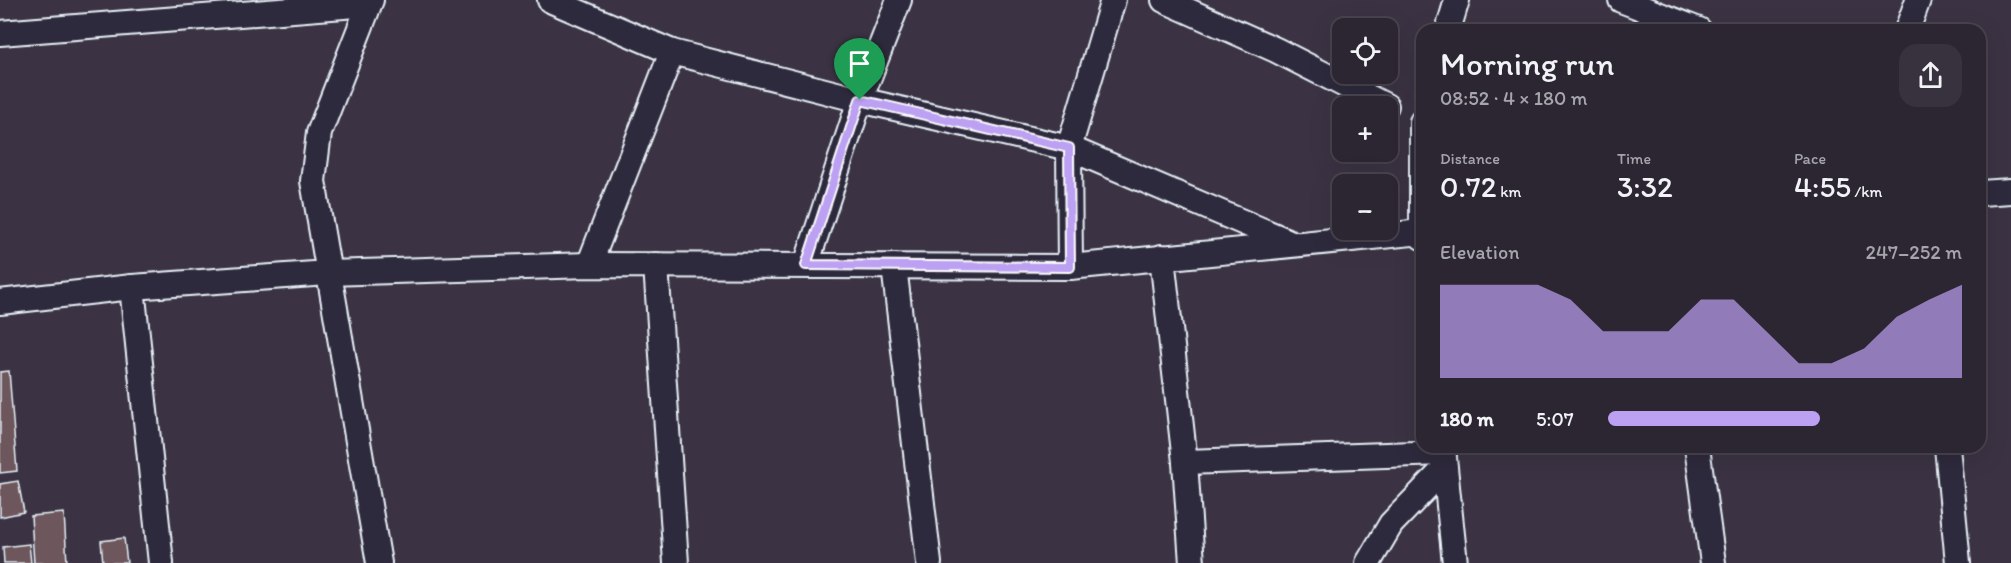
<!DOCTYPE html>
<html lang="en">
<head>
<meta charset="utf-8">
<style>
  :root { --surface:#2c2632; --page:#38323e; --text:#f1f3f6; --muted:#a6a5ac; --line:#48434d; --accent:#bca0f2 }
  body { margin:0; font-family:Itim,sans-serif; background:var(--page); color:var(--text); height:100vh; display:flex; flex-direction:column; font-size:22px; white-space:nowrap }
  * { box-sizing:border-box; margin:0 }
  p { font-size:20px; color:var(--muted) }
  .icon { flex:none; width:33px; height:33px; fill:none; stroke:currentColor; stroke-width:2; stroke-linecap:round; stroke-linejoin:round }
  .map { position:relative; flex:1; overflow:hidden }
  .drawer { position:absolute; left:1416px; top:24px; width:570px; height:429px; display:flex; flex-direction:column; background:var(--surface); border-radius:18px; box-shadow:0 6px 24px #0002,0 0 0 2px var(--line) }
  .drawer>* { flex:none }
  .tools { position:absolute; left:1332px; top:18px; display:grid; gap:12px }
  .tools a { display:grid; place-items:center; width:66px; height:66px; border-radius:12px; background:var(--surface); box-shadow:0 6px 24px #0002,0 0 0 2px var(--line); font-size:30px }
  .pin { position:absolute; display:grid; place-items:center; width:51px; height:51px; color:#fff; margin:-62px -26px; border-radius:50% 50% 50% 0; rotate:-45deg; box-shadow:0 0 6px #0007 }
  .pin .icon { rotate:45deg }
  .round { display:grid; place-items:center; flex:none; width:63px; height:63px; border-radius:18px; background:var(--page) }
  .headline { display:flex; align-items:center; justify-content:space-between; height:102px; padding:0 24px }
  h1 { font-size:33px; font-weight:600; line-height:45px }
  .stats { display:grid; grid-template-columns:repeat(3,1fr); gap:9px; height:102px; padding:6px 24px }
  .stats div { display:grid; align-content:center }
  .stats b { font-size:30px; font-weight:600 }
  .stats small { font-size:16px; font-weight:400 }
  .stats p { font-size:16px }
  .chart { height:168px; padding:12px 24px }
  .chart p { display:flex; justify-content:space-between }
  .chart svg { width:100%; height:108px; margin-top:6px; fill:var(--accent); opacity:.7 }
  ul { padding:0 24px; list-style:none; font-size:20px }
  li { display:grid; grid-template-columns:96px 72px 1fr; align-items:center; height:45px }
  li i { height:15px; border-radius:8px; background:var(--accent) }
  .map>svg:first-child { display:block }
  .building { fill:#6d565c; stroke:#e8f1f8; stroke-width:1.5 }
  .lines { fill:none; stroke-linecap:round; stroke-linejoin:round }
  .minor-casing { stroke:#e8f1f8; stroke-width:28 }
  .minor { stroke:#2f2a3d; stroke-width:24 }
  .route-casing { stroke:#fff; stroke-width:12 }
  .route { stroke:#bca0f2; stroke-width:8 }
</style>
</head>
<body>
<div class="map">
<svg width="2011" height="563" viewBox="0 0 2011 563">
  <rect width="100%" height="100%" fill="#3b3343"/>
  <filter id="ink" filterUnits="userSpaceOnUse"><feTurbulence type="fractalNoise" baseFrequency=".0167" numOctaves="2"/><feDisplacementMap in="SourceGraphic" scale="12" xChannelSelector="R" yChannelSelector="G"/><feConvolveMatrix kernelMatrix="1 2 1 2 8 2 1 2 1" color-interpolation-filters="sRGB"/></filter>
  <g filter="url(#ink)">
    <g class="building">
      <polygon points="9,371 17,471 0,473 0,372"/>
      <polygon points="18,481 24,512 0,517 0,484"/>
      <polygon points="64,513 67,563 34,563 31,516"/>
      <polygon points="124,538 127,563 103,563 101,541"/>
      <polygon points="29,544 31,563 4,563 3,547"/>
    </g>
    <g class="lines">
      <g class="minor-casing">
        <g id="minor">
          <polyline points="371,0 319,133 313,181 379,563"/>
          <polyline points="550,0 672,52 860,100 1069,148 1294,244"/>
          <polyline points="1164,0 1276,50 1386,106"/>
          <polyline points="1621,0 1699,30"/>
          <polyline points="1448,30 1457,0"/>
          <polyline points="1907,30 1918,0"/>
          <polyline points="0,33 369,4"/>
          <polyline points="1422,122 1422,237"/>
          <polyline points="1980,193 2011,191"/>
          <polyline points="1162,257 1185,462 1192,563"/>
          <polyline points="589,265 672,52"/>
          <polyline points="656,265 676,563"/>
          <polyline points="806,265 860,100 899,0"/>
          <polyline points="894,266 929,563"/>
          <polyline points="1070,267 1069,148 1113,0"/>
          <polyline points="132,287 161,563"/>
          <polyline points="0,302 132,287 328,273 589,265 1070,267 1422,232"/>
          <polyline points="1697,447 1713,563"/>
          <polyline points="1947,447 1958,563"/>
          <polyline points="1444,458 1455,563"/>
          <polyline points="1185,462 1444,453"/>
          <polyline points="1368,563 1391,524 1445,468"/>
        </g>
      </g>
      <use href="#minor" class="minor"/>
    </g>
  </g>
  <g class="lines" filter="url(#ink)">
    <g class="route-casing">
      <polygon id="route" points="860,100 1069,148 1070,267 806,265"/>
    </g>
    <use href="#route" class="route"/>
  </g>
</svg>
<div class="tools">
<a><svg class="icon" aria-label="locate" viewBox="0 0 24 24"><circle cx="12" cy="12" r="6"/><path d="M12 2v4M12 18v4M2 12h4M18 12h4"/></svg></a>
<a>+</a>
<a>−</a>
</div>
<div class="pin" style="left:860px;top:100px;background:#1e9e55"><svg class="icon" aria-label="arrive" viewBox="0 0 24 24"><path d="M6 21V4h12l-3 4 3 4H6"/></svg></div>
<section class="drawer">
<div class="headline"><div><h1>Morning run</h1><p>08:52 · 4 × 180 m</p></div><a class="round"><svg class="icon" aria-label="share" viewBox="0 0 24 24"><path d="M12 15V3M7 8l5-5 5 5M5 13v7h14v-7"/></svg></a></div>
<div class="stats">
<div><p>Distance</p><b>0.72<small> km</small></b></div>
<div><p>Time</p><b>3:32</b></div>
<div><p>Pace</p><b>4:55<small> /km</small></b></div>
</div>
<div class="chart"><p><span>Elevation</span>247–252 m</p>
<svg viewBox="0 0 160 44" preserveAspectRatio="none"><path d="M0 44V6L10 6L20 6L30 6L40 12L50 25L60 25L70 25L80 12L90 12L100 25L110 38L120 38L130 32L140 19L150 12L160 6V44z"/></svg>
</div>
<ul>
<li><b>180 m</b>5:07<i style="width:60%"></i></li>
</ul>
</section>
</div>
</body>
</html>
